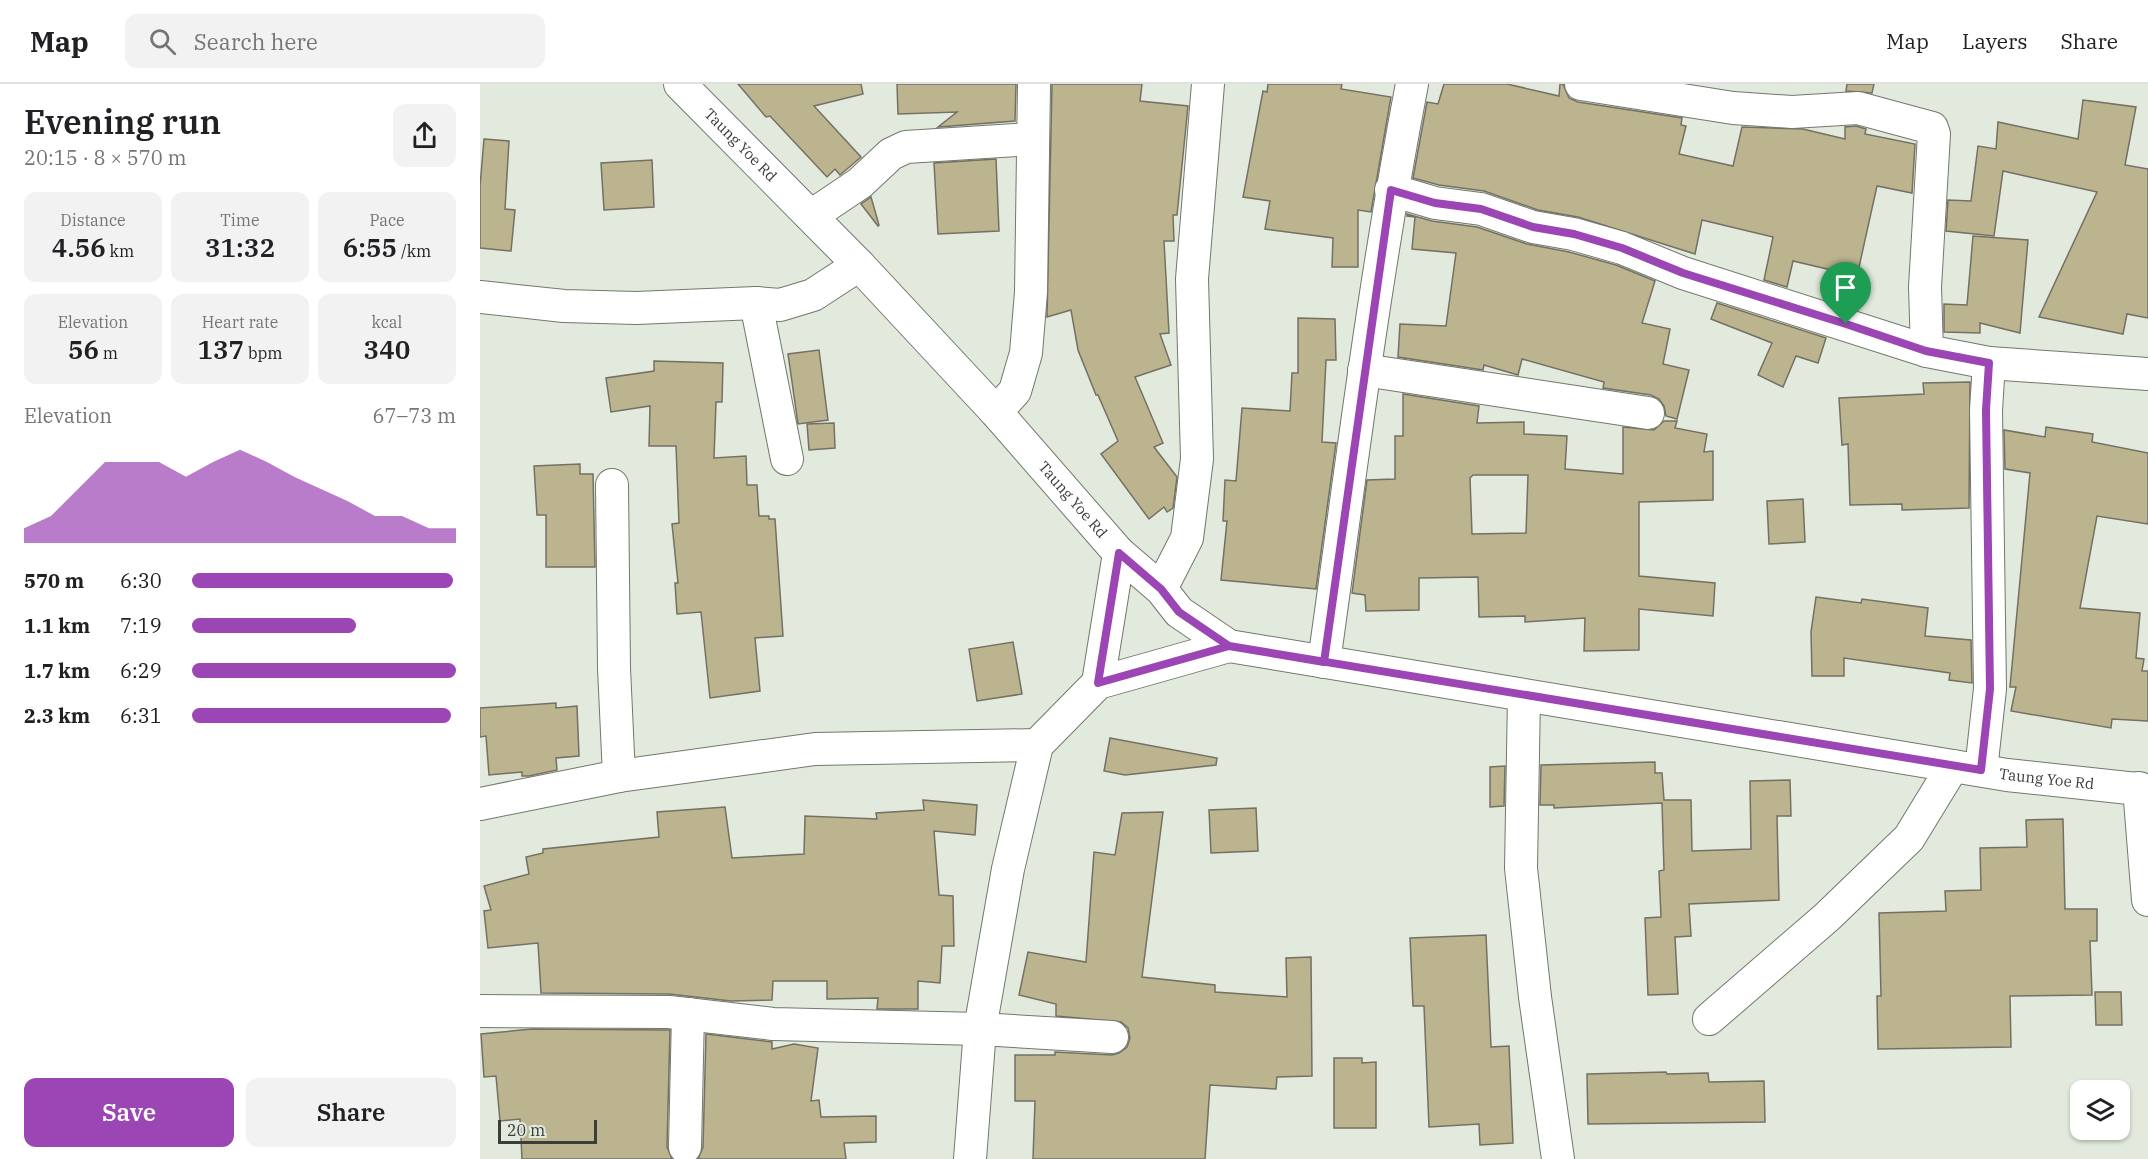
<!DOCTYPE html>
<html lang="en">
<head>
<meta charset="utf-8">
<style>
  :root { --surface:#fff; --page:#f2f2f2; --text:#202124; --muted:#757577; --line:#e0e0e0; --accent:#9b46b4 }
  body { margin:0; font-family:"IBM Plex Serif",serif; background:var(--page); color:var(--text); height:100vh; display:flex; flex-direction:column; font-size:22px; white-space:nowrap }
  * { box-sizing:border-box; margin:0 }
  p { font-size:20px; color:var(--muted) }
  .icon { flex:none; width:33px; height:33px; fill:none; stroke:currentColor; stroke-width:2; stroke-linecap:round; stroke-linejoin:round }
  .map { position:relative; flex:1; overflow:hidden }
  .panel { display:flex; flex-direction:column; background:var(--surface); width:480px }
  .panel>* { flex:none }
  .fabs { position:absolute; left:1590px; top:996px; display:grid; gap:12px }
  .fabs a { display:grid; place-items:center; width:60px; height:60px; border-radius:12px; background:var(--surface); box-shadow:0 2px 4px #0004; font-size:30px }
  .scale { position:absolute; left:18px; bottom:15px; width:99px; box-sizing:border-box; padding-left:6px; border:3px solid #3a3d38; border-top:0; font-size:16px; line-height:21px; white-space:nowrap; color:#3a3d38; -webkit-text-stroke:4px #e2eadd; paint-order:stroke }
  .pin { position:absolute; display:grid; place-items:center; width:51px; height:51px; color:#fff; margin:-62px -26px; border-radius:50% 50% 50% 0; rotate:-45deg; box-shadow:0 0 6px #0007 }
  .pin .icon { rotate:45deg }
  .round { display:grid; place-items:center; flex:none; width:63px; height:63px; border-radius:12px; background:var(--page) }
  .summary { display:flex; align-items:center; justify-content:space-between; height:102px; padding:0 24px }
  h1 { font-size:33px; font-weight:600; line-height:45px }
  .figures { display:grid; grid-template-columns:repeat(3,1fr); gap:9px; height:102px; padding:6px 24px }
  .figures div { display:grid; align-content:center; border-radius:12px; background:var(--page); text-align:center }
  .figures b { font-size:26px; font-weight:600 }
  .figures small { font-size:16px; font-weight:400 }
  .figures p { font-size:16px }
  .chart { height:168px; padding:12px 24px }
  .chart p { display:flex; justify-content:space-between }
  .chart svg { width:100%; height:108px; margin-top:6px; fill:var(--accent); opacity:.7 }
  .cta { display:flex; gap:12px; margin-top:auto; padding:12px 24px }
  .cta a { flex:1; height:69px; border-radius:12px; background:var(--accent); color:#fff; font-size:24px; font-weight:600; line-height:69px; text-align:center }
  .cta a+a { background:var(--page); color:var(--text) }
  ul { padding:0 24px; list-style:none; font-size:20px }
  li { display:grid; grid-template-columns:96px 72px 1fr; align-items:center; height:45px }
  li i { height:15px; border-radius:8px; background:var(--accent) }
  header { display:flex; align-items:center; gap:36px; box-sizing:border-box; height:84px; padding:0 30px; background:var(--surface); border-bottom:2px solid var(--line) }
  header strong { font-size:28px }
  nav { display:flex; gap:33px; margin-inline-start:auto; font-size:21px }
  .search { width:420px; height:54px; background:var(--page); display:flex; align-items:center; gap:15px; box-sizing:border-box; padding:0 21px; border-radius:12px; color:var(--muted); font-size:22px }
  main { display:flex; flex:1; min-height:0 }
  .map>svg:first-child { display:block }
  .building { fill:#bcb48e; stroke:#737064; stroke-width:1.5; fill-rule:evenodd }
  .lines { fill:none; stroke-linecap:round; stroke-linejoin:round }
  .minor-casing { stroke:#71786c; stroke-width:34 }
  .minor { stroke:#fff; stroke-width:32 }
  .route-casing { stroke:#fff; stroke-width:12 }
  .route { stroke:#9b46b4; stroke-width:8 }
  .labels { text-anchor:middle; stroke-width:6; stroke-linejoin:round; paint-order:stroke }
  .street-label { font-size:15px; fill:#3a3d38; stroke:#e2eadd }
</style>
</head>
<body>
<header>
<strong>Map</strong>
<div class="search"><svg class="icon" aria-label="search" viewBox="0 0 24 24"><circle cx="10" cy="10" r="6"/><path d="M15 15l6 6"/></svg>Search here</div>
<nav><a>Map</a><a>Layers</a><a>Share</a></nav>
</header>
<main>
<section class="panel">
<div class="summary"><div><h1>Evening run</h1><p>20:15 · 8 × 570 m</p></div><a class="round"><svg class="icon" aria-label="share" viewBox="0 0 24 24"><path d="M12 15V3M7 8l5-5 5 5M5 13v7h14v-7"/></svg></a></div>
<div class="figures">
<div><p>Distance</p><b>4.56<small> km</small></b></div>
<div><p>Time</p><b>31:32</b></div>
<div><p>Pace</p><b>6:55<small> /km</small></b></div>
</div>
<div class="figures">
<div><p>Elevation</p><b>56<small> m</small></b></div>
<div><p>Heart rate</p><b>137<small> bpm</small></b></div>
<div><p>kcal</p><b>340</b></div>
</div>
<div class="chart"><p><span>Elevation</span>67–73 m</p>
<svg viewBox="0 0 160 44" preserveAspectRatio="none"><path d="M0 44V38L10 33L20 22L30 11L40 11L50 11L60 17L70 11L80 6L90 11L100 17L110 22L120 27L130 33L140 33L150 38L160 38V44z"/></svg>
</div>
<ul>
<li><b>570 m</b>6:30<i style="width:99%"></i></li>
<li><b>1.1 km</b>7:19<i style="width:62%"></i></li>
<li><b>1.7 km</b>6:29<i style="width:100%"></i></li>
<li><b>2.3 km</b>6:31<i style="width:98%"></i></li>
</ul>
<div class="cta"><a>Save</a><a>Share</a></div>
</section>
<div class="map">
<svg width="1668" height="1075" viewBox="0 0 1668 1075">
  <rect width="100%" height="100%" fill="#e2eadd"/>
  <g class="building">
    <polygon points="258,0 381,0 383,10 334,22 381,73 360,91 355,85 347,93 290,32 286,33"/>
    <polygon points="417,0 536,0 535,37 458,43 477,28 418,30"/>
    <polygon points="572,0 662,0 660,17 708,22 697,131 693,131 694,157 684,157 689,249 680,250 691,281 655,293 683,359 674,363 697,393 693,424 687,428 684,423 669,435 621,370 638,357 618,311 616,311 598,266 591,226 567,233"/>
    <polygon points="788,0 862,0 861,5 911,13 891,128 878,126 878,183 852,183 853,154 785,145 790,117 763,113 783,7 787,8"/>
    <polygon points="964,0 1027,0 1079,12 1080,0 1083,0 1089,14 1098,18 1202,34 1201,41 1206,42 1199,70 1253,82 1262,43 1323,45 1365,55 1365,43 1376,42 1386,45 1385,50 1435,60 1432,109 1397,102 1377,192 1313,177 1307,203 1284,196 1293,153 1222,136 1215,170 1098,133 1058,126 1004,107 959,101 933,94 947,18 958,20"/>
    <polygon points="1367,0 1394,0 1392,9 1366,7"/>
    <polygon points="1603,16 1656,23 1645,81 1668,85 1668,234 1647,230 1643,250 1559,233 1617,108 1523,87 1514,152 1466,147 1468,116 1491,117 1498,62 1516,65 1518,38 1598,55"/>
    <polygon points="4,55 29,57 25,125 35,126 31,167 0,164 0,102"/>
    <polygon points="516,75 519,147 458,150 454,79"/>
    <polygon points="172,76 174,123 124,126 121,79"/>
    <polygon points="391,113 399,141 398,142 381,120"/>
    <polygon points="927,130 952,137 997,143 1047,160 1089,168 1136,181 1175,197 1162,239 1190,245 1183,280 1209,286 1197,335 1186,332 1184,322 1179,315 1171,311 1123,304 1124,298 1042,275 1038,291 1004,281 1003,286 918,273 920,240 966,242 976,169 932,165 935,133 927,132"/>
    <polygon points="1493,152 1548,156 1540,249 1500,239 1500,249 1464,248 1464,220 1487,221"/>
    <polygon points="1237,219 1346,254 1338,279 1316,272 1303,303 1278,291 1292,259 1231,235"/>
    <polygon points="818,234 855,235 856,276 846,276 842,358 856,359 836,505 741,496 747,437 743,437 745,396 756,397 762,324 810,327 812,289 818,289"/>
    <polygon points="339,266 348,336 318,340 308,270"/>
    <polygon points="174,277 243,279 242,318 236,318 234,374 266,372 267,401 277,401 279,432 289,432 289,435 295,435 303,552 275,554 280,607 230,614 221,528 197,530 195,499 198,499 192,440 199,439 196,362 169,362 170,322 131,328 126,294 174,287"/>
    <polygon points="1490,298 1489,424 1422,426 1422,420 1370,421 1368,360 1362,361 1359,314 1444,310 1443,299"/>
    <path d="M923,310L999,322L997,339L1044,338V350L1087,352L1085,385L1143,390V343L1174,346L1184,337H1197L1195,344L1227,350L1224,368L1233,367V416L1159,418V492L1235,499L1233,532L1159,525V566L1104,567L1105,534L1045,538V532L999,533L998,493L939,494V526L886,527L885,511L872,509L887,396L915,395V352H923ZM993,391H1048L1046,449L992,450L990,394Z"/>
    <polygon points="354,339 355,364 329,366 327,340"/>
    <polygon points="1566,343 1613,350 1612,358 1668,369 1668,440 1617,432 1600,524 1660,529 1656,574 1664,575 1662,587 1668,587 1668,637 1632,635 1631,644 1531,627 1536,603 1530,603 1550,389 1525,385 1524,346 1565,353"/>
    <polygon points="100,380 100,390 113,390 115,483 66,483 66,431 57,431 54,382"/>
    <polygon points="1323,415 1325,458 1289,460 1287,417"/>
    <polygon points="1336,513 1381,519 1382,515 1448,524 1445,552 1491,556 1492,599 1469,596 1470,589 1364,574 1364,592 1332,592 1331,548"/>
    <polygon points="533,558 542,610 497,617 489,565"/>
    <polygon points="76,619 76,624 97,622 99,672 76,674 77,686 49,692 42,692 42,688 9,691 6,652 0,653 0,624"/>
    <polygon points="630,654 737,674 736,681 645,691 624,687"/>
    <polygon points="1175,678 1175,689 1182,689 1184,716 1211,716 1212,767 1271,765 1270,697 1310,696 1311,732 1297,732 1299,816 1209,820 1211,852 1195,853 1198,910 1168,911 1165,834 1181,833 1179,787 1184,786 1182,719 1074,724 1074,721 1060,721 1061,681"/>
    <polygon points="1025,682 1024,722 1010,723 1010,683"/>
    <polygon points="443,716 497,721 495,751 454,747 459,811 473,812 474,862 462,862 460,899 438,897 438,925 397,925 398,914 347,915 347,897 293,897 292,916 251,917 189,910 61,909 58,859 8,864 4,827 11,826 4,802 49,790 46,773 63,769 63,765 179,753 177,728 245,723 252,774 324,770 325,732 397,735 396,729 444,726"/>
    <polygon points="776,724 778,767 731,769 729,726"/>
    <polygon points="683,728 662,893 735,901 735,908 807,913 806,874 831,873 832,992 797,993 796,1005 730,1001 725,1075 553,1075 555,1017 535,1017 535,971 575,971 575,968 632,971 639,969 647,963 650,954 648,944 641,938 576,932 576,920 539,911 548,868 606,878 614,768 635,771 642,729"/>
    <polygon points="1583,735 1585,825 1617,825 1617,857 1610,857 1612,911 1530,912 1531,963 1398,965 1397,912 1401,912 1399,829 1466,827 1465,807 1501,806 1500,764 1547,763 1546,736"/>
    <polygon points="1006,851 1011,963 1029,962 1033,1059 1000,1061 999,1040 949,1043 944,922 933,922 930,854"/>
    <polygon points="1615,908 1641,908 1642,941 1616,941"/>
    <polygon points="52,945 190,946 187,1063 192,1075 42,1075 40,1035 20,1037 16,992 4,993 1,950"/>
    <polygon points="226,950 292,958 292,965 314,960 338,964 331,1017 339,1016 341,1033 396,1032 396,1058 364,1059 366,1075 218,1075 223,1063"/>
    <polygon points="854,974 882,974 882,979 896,978 896,1044 854,1044"/>
    <polygon points="1186,988 1187,990 1228,989 1229,998 1284,997 1285,1038 1108,1040 1107,990"/>
  </g>
  <g class="lines">
    <g class="minor-casing">
      <g id="minor">
        <path id="s1" d="M200,0L379,181L516,328L639,469L681,505L699,528L749,562L1527,691L1668,706"/>
        <polyline points="1101,0 1253,24 1312,28 1378,24 1452,44 1454,50 1445,203 1447,267"/>
        <polyline points="911,106 955,119 1001,125 1053,143 1093,150 1142,164 1203,189 1447,267 1509,279 1668,290"/>
        <polyline points="331,132 380,99 411,70 426,63 552,55"/>
        <polyline points="0,213 84,222 156,224 276,219 300,221 333,211 379,181"/>
        <polyline points="276,219 307,375"/>
        <polyline points="884,286 1168,329"/>
        <polyline points="516,328 535,307 546,269 551,208 554,0"/>
        <polyline points="132,401 134,584 139,692"/>
        <polyline points="681,505 707,454 717,375 712,195 728,0"/>
        <path d="M844,578C871,385 895,191 932,0"/>
        <polyline points="618,599 639,469"/>
        <polyline points="1044,612 1041,784 1055,913 1078,1075"/>
        <polyline points="1501,686 1510,605 1506,326 1509,279"/>
        <polyline points="1659,704 1668,816"/>
        <polyline points="0,720 139,692 335,665 557,661"/>
        <polyline points="0,927 189,928 293,940 500,945 632,953"/>
        <polyline points="1229,935 1347,833 1429,754 1473,682"/>
        <polyline points="205,1063 208,930"/>
        <polyline points="490,1075 500,945 528,785 557,661 618,599 749,562"/>
      </g>
    </g>
    <use href="#minor" class="minor"/>
  </g>
  <g class="lines">
    <g class="route-casing">
      <polyline id="route" points="1366,240 1203,189 1142,164 1094,150 1053,143 1001,125 955,119 911,106 844,578 749,562 618,599 639,469 681,505 699,528 749,562 1501,686 1510,605 1506,326 1509,279 1446,267 1366,240"/>
    </g>
    <use href="#route" class="route"/>
  </g>
  <g class="labels">
    <g class="street-label">
      <text dy="5" stroke="none"><textPath href="#s1" startOffset="86">Taung Yoe Rd</textPath></text>
      <text dy="5" stroke="none"><textPath href="#s1" startOffset="572">Taung Yoe Rd</textPath></text>
      <text dy="5" stroke="none"><textPath href="#s1" startOffset="1616">Taung Yoe Rd</textPath></text>
    </g>
  </g>
</svg>
<div class="fabs">
<a><svg class="icon" aria-label="layers" viewBox="0 0 24 24"><path d="M12 4l9 5-9 5-9-5zM3 14l9 5 9-5"/></svg></a>
</div>
<div class="scale">20 m</div>
<div class="pin" style="left:1366px;top:240px;background:#1e9e55"><svg class="icon" aria-label="arrive" viewBox="0 0 24 24"><path d="M6 21V4h12l-3 4 3 4H6"/></svg></div>
</div>
</main>
</body>
</html>
